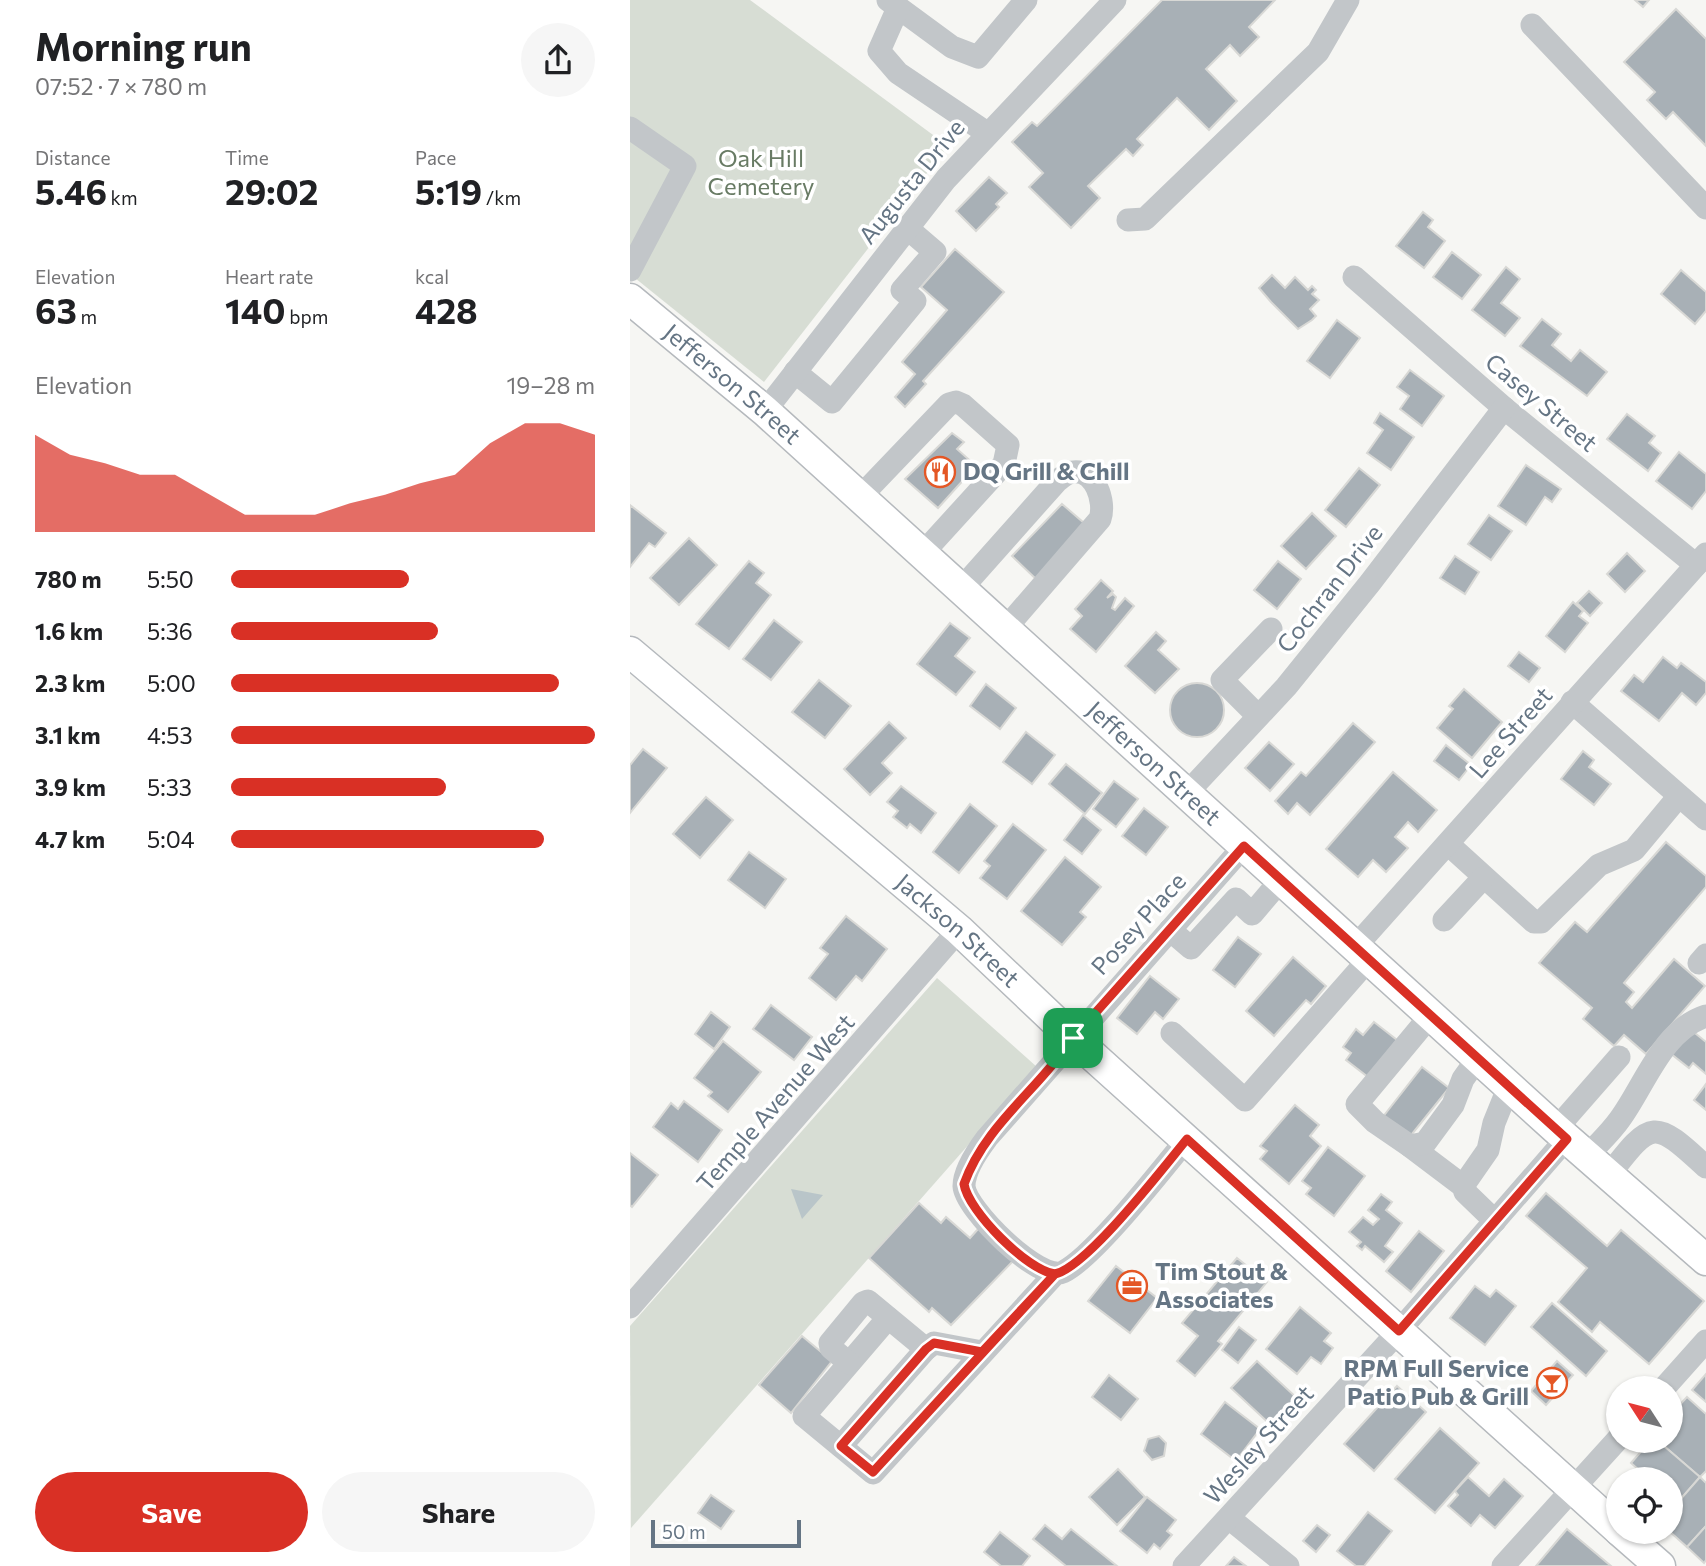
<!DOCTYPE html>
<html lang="en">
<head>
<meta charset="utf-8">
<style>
  :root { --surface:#fff; --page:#f6f6f6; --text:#202124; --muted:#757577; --accent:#d93025 }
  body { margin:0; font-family:Commissioner,sans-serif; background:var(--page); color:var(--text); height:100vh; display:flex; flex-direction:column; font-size:26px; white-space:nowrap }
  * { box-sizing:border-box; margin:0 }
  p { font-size:23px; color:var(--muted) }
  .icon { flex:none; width:38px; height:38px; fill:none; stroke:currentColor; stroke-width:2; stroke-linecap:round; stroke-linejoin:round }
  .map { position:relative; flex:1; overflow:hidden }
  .side { display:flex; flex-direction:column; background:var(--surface); width:630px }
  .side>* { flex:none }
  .needle { width:46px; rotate:306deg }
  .buttons { position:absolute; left:976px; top:1376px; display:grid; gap:14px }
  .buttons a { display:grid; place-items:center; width:77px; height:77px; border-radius:50%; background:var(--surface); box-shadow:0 2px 5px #0004; font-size:35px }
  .scale { position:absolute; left:21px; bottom:18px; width:150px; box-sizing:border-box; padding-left:7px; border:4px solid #657584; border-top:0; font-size:19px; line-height:24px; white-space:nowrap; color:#657584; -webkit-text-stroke:5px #fff; paint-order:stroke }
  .pin { position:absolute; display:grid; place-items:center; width:60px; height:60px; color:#fff; margin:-30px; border-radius:14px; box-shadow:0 4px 10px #0006 }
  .round { display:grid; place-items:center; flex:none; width:74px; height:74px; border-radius:37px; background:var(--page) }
  .overview { display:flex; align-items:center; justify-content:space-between; height:119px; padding:0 35px }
  h1 { font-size:38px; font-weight:700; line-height:52px }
  .figures { display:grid; grid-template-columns:repeat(3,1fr); gap:10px; height:119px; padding:7px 35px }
  .figures div { display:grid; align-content:center }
  .figures b { font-size:35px; font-weight:700 }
  .figures small { font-size:19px; font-weight:400 }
  .figures p { font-size:19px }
  .chart { height:196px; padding:14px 35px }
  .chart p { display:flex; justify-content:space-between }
  .chart svg { width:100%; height:126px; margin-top:7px; fill:var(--accent); opacity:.7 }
  .button { display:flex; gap:14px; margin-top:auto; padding:14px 35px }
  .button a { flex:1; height:80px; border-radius:42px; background:var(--accent); color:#fff; font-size:28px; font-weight:700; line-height:80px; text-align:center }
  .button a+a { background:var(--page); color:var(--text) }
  ul { padding:0 35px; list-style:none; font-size:23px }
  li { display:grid; grid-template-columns:112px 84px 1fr; align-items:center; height:52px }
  li i { height:18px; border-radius:9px; background:var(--accent) }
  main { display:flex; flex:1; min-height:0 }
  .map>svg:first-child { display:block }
  .green { fill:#d7ddd4 }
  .water { fill:#b9c5c9 }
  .building { fill:#a8b0b6; stroke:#d8d8d5; stroke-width:2 }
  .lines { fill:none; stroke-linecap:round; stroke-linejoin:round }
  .major-casing { stroke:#b5b9bd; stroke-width:33 }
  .minor { stroke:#c2c6c9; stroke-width:23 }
  .major { stroke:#fff; stroke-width:30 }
  .route-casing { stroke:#fff; stroke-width:14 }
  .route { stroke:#d93025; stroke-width:9 }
  .labels { text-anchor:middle; stroke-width:7; stroke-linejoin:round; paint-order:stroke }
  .park-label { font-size:24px; fill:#687b64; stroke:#fff }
  .street-label { font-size:24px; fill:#657584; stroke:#fff }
  .poi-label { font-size:24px; font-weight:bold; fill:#657584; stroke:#fff; text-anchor:start }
</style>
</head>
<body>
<main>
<section class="side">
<div class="overview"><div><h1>Morning run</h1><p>07:52 · 7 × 780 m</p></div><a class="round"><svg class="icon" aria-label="share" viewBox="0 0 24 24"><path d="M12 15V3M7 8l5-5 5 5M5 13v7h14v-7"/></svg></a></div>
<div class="figures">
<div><p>Distance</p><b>5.46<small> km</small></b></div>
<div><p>Time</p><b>29:02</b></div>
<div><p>Pace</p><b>5:19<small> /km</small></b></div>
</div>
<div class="figures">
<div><p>Elevation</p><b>63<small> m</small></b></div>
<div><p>Heart rate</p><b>140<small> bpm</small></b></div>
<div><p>kcal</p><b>428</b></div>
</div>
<div class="chart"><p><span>Elevation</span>19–28 m</p>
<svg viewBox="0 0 160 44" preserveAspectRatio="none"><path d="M0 44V10L10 17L20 20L30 24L40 24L50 31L60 38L70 38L80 38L90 34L100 31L110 27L120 24L130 13L140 6L150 6L160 10V44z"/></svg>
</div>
<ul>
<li><b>780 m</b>5:50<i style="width:49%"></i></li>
<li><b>1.6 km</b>5:36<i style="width:57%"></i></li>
<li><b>2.3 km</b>5:00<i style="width:90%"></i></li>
<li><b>3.1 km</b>4:53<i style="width:100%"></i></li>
<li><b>3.9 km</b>5:33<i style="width:59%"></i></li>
<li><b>4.7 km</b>5:04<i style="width:86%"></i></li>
</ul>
<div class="button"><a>Save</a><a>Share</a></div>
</section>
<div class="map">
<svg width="1076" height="1566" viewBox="0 0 1076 1566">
  <rect width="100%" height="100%" fill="#f6f6f3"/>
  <g class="green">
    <polygon points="0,0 120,0 318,146 134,382 0,274"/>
    <polygon points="307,978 407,1067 1,1528 0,1326"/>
  </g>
  <polygon class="water" points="161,1189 193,1195 172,1219"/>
  <g class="building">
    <polygon points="532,0 645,0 619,27 629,37 610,56 600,45 576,69 607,101 579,130 547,98 507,139 513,145 503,156 496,149 458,186 470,198 441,228 399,187 413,173 382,142 402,122 407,126"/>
    <polygon points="1005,0 1019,0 1013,7"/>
    <polygon points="1046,9 1076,39 1076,146 1043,112 1036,119 1017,100 1025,92 994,62"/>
    <polygon points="359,177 377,193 366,204 369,207 346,231 326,211"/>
    <polygon points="793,212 803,220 798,227 815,241 794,268 766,246"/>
    <polygon points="325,249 374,292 293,381 296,384 275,407 265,397 285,374 272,362 317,310 291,287"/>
    <polygon points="822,252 851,275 832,299 803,277"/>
    <polygon points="876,267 890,279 871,303 890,318 875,336 842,310"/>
    <polygon points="1051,270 1076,292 1076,311 1065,324 1031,294"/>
    <polygon points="642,275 655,288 665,277 678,290 682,286 686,290 682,294 689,300 680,309 686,316 682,320 668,329 641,302 629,288"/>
    <polygon points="912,319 931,334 922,345 941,361 950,350 977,372 957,396 890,346"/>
    <polygon points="707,320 730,338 700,378 677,361"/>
    <polygon points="780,370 814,396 792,426 770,409 779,396 767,387"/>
    <polygon points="750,413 784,437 761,470 737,453 753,430 744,423"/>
    <polygon points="997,414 1025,436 1019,443 1031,453 1018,471 977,439"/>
    <polygon points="322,433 334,442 327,449 346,466 308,508 275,479"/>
    <polygon points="1049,452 1076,474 1076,491 1062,509 1026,481"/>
    <polygon points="896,465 931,489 922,502 915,497 896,525 868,506"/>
    <polygon points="729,468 750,485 716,527 695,510"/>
    <polygon points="432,504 454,523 408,581 382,556"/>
    <polygon points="0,505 36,533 25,547 19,543 0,567"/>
    <polygon points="682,513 706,536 676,569 651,546"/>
    <polygon points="859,515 882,531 861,560 838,544"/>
    <polygon points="59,538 87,565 49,605 20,578"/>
    <polygon points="997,553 1015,571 995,592 977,574"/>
    <polygon points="825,556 849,572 835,594 810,578"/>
    <polygon points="119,561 134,573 126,583 141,595 99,649 66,624"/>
    <polygon points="648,561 671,579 647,609 624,590"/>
    <polygon points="471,580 483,591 477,598 483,594 486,597 482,608 485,610 495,598 504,606 466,652 440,629 452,616 445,609"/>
    <polygon points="959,591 972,603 960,616 947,603"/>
    <polygon points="943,602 953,611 949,616 958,623 935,652 916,636"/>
    <polygon points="144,620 172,642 141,680 113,659"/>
    <polygon points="320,623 340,638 325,656 345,672 326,695 287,664"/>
    <polygon points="526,632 536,641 528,650 549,669 525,693 495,666"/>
    <polygon points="889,652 910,668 899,682 878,666"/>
    <polygon points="1033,657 1047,668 1051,663 1076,682 1076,693 1066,705 1052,693 1029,721 991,691 1004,675 1013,682"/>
    <polygon points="189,680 221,706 195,738 162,712"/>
    <circle cx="567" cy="710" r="27"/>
    <polygon points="356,684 386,708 370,729 340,706"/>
    <polygon points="834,689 872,722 842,758 807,728 823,709 819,706"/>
    <polygon points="259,722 276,738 252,763 262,773 240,795 214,769"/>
    <polygon points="723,723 745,742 680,815 667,803 658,814 645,801 671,772 676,776"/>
    <polygon points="396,732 425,755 402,784 373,762"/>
    <polygon points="639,742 664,764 640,791 615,768"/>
    <polygon points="816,745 841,765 829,780 804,761"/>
    <polygon points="13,749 37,768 0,813 0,765"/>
    <polygon points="953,751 964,760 959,767 981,784 964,805 931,779"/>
    <polygon points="436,764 472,793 455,814 419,784"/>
    <polygon points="763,772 807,810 788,832 778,822 765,837 778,848 756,872 743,860 728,877 696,849"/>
    <polygon points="484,781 508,799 486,827 463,809"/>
    <polygon points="271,786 306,813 291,833 280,824 277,828 263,817 268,811 257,802"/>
    <polygon points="76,797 103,820 70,858 43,834"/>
    <polygon points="340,804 367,826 329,873 303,852"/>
    <polygon points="514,808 538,827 516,855 492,836"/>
    <polygon points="453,815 471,830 452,854 434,840"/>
    <polygon points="383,824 416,850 377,899 350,878 360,866 354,861"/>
    <polygon points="1036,842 1076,876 1076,887 994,983 1004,992 996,1002 1002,1008 1044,959 1075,986 1016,1054 994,1035 984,1046 953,1019 962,1008 909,963 945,922 957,932"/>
    <polygon points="119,852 156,879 135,908 98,880"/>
    <polygon points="435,857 471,887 450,912 456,917 432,945 391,911"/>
    <polygon points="216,916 257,949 232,981 226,976 206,1000 179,978 198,954 190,948"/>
    <polygon points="608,937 631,954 605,987 583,970"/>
    <polygon points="663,957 696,986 681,1004 676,1000 644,1036 616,1011"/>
    <polygon points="520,976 549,999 533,1019 525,1012 507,1034 487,1018"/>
    <polygon points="141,1005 182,1037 164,1060 123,1029"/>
    <polygon points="81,1012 100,1027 84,1049 65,1034"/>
    <polygon points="744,1022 767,1040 738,1077 716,1060 721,1053 713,1047 726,1029 733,1035"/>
    <polygon points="1060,1029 1076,1042 1076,1074 1063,1063 1059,1068 1040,1053"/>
    <polygon points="93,1041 131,1072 98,1112 78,1096 82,1092 64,1078"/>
    <polygon points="792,1067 819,1088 778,1139 752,1118"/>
    <polygon points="1076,1084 1076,1110 1064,1100"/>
    <polygon points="54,1101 92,1130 68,1162 23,1127 41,1103 48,1109"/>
    <polygon points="665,1105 689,1125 680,1136 691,1146 659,1184 630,1159 637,1151 630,1146"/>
    <polygon points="698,1147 735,1176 704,1216 676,1194 681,1188 672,1181"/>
    <polygon points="0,1153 28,1175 2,1207 0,1205"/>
    <polygon points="916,1193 977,1246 991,1230 1074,1301 1019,1364 970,1322 962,1332 928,1302 957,1268 896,1216"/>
    <polygon points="751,1194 762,1202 756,1210 772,1223 755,1246 763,1252 754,1262 735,1246 732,1250 727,1246 731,1242 719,1232 733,1217 743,1225 749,1219 738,1210"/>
    <polygon points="289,1203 311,1223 316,1217 340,1238 349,1228 384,1260 321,1325 302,1308 299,1312 239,1258"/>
    <polygon points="789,1231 814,1251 781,1292 756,1271"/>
    <polygon points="607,1258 637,1282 588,1341 592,1344 565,1376 547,1361 568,1336 552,1323"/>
    <polygon points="486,1266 527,1298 500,1333 458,1301"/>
    <polygon points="845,1286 860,1297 866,1290 886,1306 855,1345 820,1318"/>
    <polygon points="922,1303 977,1351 956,1376 901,1327"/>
    <polygon points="670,1307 701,1333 694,1341 703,1348 691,1364 681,1357 667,1374 636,1349"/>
    <polygon points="609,1327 626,1340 608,1363 592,1350"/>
    <polygon points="172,1336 202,1361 161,1413 129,1385"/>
    <polygon points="627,1361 668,1399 643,1427 601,1388"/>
    <polygon points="927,1361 943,1375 916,1405 901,1391"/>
    <polygon points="1076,1374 1076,1402 1062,1390"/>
    <polygon points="479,1375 508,1399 491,1420 462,1397"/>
    <polygon points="767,1386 796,1412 744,1471 714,1444"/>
    <polygon points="1057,1397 1076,1414 1076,1471 1070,1477 1027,1440 1041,1440 1041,1414"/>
    <polygon points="595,1402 630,1429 606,1461 571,1434"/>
    <polygon points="810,1428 849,1463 805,1513 765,1479"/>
    <polygon points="529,1436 536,1443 534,1456 522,1460 514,1451 518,1439"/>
    <polygon points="1021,1440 1027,1440 1070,1477 1044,1507 1041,1504 1041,1479 1019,1479 1001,1463"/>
    <polygon points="488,1469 515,1497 487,1525 459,1497"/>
    <polygon points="838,1477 859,1496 874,1479 893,1496 865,1528 850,1515 841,1526 818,1506 828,1495 825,1491"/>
    <polygon points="1070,1477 1076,1483 1076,1526 1057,1547 1039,1531 1041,1531 1041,1510"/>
    <polygon points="81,1495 104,1511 91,1529 68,1513"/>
    <polygon points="517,1497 546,1520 537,1531 542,1535 530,1549 524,1544 517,1553 490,1531"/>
    <polygon points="738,1512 762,1531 734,1566 726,1566 707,1551"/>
    <polygon points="415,1525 432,1539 441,1529 487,1566 436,1566 403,1539"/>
    <polygon points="687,1525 700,1535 686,1552 673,1541"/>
    <polygon points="1076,1526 1076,1560 1074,1563 1057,1547"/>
    <polygon points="937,1529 981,1566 906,1566"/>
    <polygon points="370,1532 400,1556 392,1566 371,1566 354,1552"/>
    <polygon points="604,1557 616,1566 596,1566"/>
  </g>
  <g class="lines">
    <g class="major-casing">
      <g id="major">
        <path id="s1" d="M0,299L135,411L926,1129L1076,1260"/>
        <path id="s2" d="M0,652L329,930L443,1038L989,1530"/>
        <polyline points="990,1531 1030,1566"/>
      </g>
    </g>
    <g class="minor">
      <polyline points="258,0 322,47 348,57 396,0"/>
      <polyline points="268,8 249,51 268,73 357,133"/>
      <polyline points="902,25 1076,208"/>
      <polyline points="0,128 55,166 0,270"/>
      <polyline points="498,220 515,219 688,52 718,0"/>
      <polyline points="724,277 874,408 1066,565"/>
      <polyline points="165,372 202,402 285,301 272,290 305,252 277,228"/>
      <polyline points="135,411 316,179 485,0"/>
      <polyline points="230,497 319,404 326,402 333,405 378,445 374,464 292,554"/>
      <path d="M331,589L427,481C431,478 437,473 442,472C465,468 476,502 470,519L375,629"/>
      <polyline points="942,702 1076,819"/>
      <polyline points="628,716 592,680 641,629"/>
      <polyline points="556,794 656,687 740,583 874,408"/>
      <polyline points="818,844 904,922 911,922 969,865 1004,850 1049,796"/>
      <polyline points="814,920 853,878"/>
      <polyline points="540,930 561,948 606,899 622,914 651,880"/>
      <polyline points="725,947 1076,554"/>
      <polyline points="1069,963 1076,955"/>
      <polyline points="801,1015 727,1104 745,1122 780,1146 833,1186 835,1192 865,1221"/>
      <polyline points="542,1033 615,1100 739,959"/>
      <polyline points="926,1129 989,1057"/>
      <path d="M557,1139C532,1169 464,1257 433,1272C410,1283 335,1209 334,1186C334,1170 348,1150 357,1138L614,846"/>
      <polyline points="780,1146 795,1143 823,1105 833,1079 848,1058"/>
      <path d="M957,1156C968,1144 981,1132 990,1119C1015,1085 1032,1030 1076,1016"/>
      <path d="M979,1175C1022,1119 1024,1119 1076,1167"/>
      <polyline points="833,1186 858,1150 864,1123 879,1086"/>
      <polyline points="0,1307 329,930"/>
      <polyline points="258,1318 174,1416 243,1473 425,1274"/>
      <polyline points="219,1363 201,1348 200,1343 233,1303 238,1301 296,1349 304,1343 352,1352"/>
      <polyline points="1034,1388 1076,1341"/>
      <polyline points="211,1446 296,1349"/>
      <polyline points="599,1518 658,1566"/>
      <polyline points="554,1566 769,1331 937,1138"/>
      <polyline points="873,1566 989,1438"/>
    </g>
    <use href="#major" class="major"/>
  </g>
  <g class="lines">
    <g class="route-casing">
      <path id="route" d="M443,1038C409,1089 355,1125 334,1184C338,1211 398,1271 425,1274L352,1352L304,1343L296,1349L211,1446L243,1472L425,1274C457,1267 533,1168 557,1139L769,1331L937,1139L614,846L443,1038"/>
    </g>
    <use href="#route" class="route"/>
  </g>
  <defs>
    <g id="restaurant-ring" transform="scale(1.575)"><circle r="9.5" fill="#fff" stroke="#e45725" stroke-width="1.5"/><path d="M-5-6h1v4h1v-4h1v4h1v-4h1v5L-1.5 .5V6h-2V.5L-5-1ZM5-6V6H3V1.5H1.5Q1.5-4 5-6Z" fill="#e45725"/></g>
    <g id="office-ring" transform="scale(1.575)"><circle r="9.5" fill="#fff" stroke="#e45725" stroke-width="1.5"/><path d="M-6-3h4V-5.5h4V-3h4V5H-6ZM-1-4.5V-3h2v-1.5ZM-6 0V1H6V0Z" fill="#e45725"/></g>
    <g id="bar-ring" transform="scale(1.575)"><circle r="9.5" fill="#fff" stroke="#e45725" stroke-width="1.5"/><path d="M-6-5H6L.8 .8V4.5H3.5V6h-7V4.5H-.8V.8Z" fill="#e45725"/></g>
  </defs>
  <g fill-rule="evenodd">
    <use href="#restaurant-ring" x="310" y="472"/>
    <use href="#office-ring" x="502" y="1286"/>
    <use href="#bar-ring" x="922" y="1383"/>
  </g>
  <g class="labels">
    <g class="park-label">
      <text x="131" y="167">Oak Hill<tspan x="131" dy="28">Cemetery</tspan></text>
    </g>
    <g class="street-label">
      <text transform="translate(282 182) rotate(-51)" y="8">Augusta Drive</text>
      <text dy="8" stroke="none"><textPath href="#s1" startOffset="133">Jefferson Street</textPath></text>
      <text transform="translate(911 403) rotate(40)" y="8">Casey Street</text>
      <text transform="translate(700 589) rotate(-52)" y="8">Cochran Drive</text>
      <text transform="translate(881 733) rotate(-49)" y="8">Lee Street</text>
      <text dy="8" stroke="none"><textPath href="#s1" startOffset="700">Jefferson Street</textPath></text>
      <text transform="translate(509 924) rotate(-48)" y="8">Posey Place</text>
      <text dy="8" stroke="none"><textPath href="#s2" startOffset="430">Jackson Street</textPath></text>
      <text transform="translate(146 1103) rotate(-49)" y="8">Temple Avenue West</text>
      <text transform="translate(629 1445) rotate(-48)" y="8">Wesley Street</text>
    </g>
    <g class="poi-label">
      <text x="333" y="480">DQ Grill &amp; Chill</text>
      <text x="525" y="1280">Tim Stout &amp;<tspan x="525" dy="28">Associates</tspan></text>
      <text x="899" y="1377" text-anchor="end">RPM Full Service<tspan x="899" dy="28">Patio Pub &amp; Grill</tspan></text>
    </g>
  </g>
</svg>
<div class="buttons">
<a><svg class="needle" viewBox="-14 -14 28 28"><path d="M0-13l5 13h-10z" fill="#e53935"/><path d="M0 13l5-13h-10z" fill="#757577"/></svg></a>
<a><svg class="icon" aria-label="locate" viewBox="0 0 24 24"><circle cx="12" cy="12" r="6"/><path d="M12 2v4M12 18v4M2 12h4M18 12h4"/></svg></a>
</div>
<div class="scale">50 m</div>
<div class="pin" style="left:443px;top:1038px;background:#1e9e55"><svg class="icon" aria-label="arrive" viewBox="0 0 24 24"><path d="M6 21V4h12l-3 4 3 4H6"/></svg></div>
</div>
</main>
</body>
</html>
